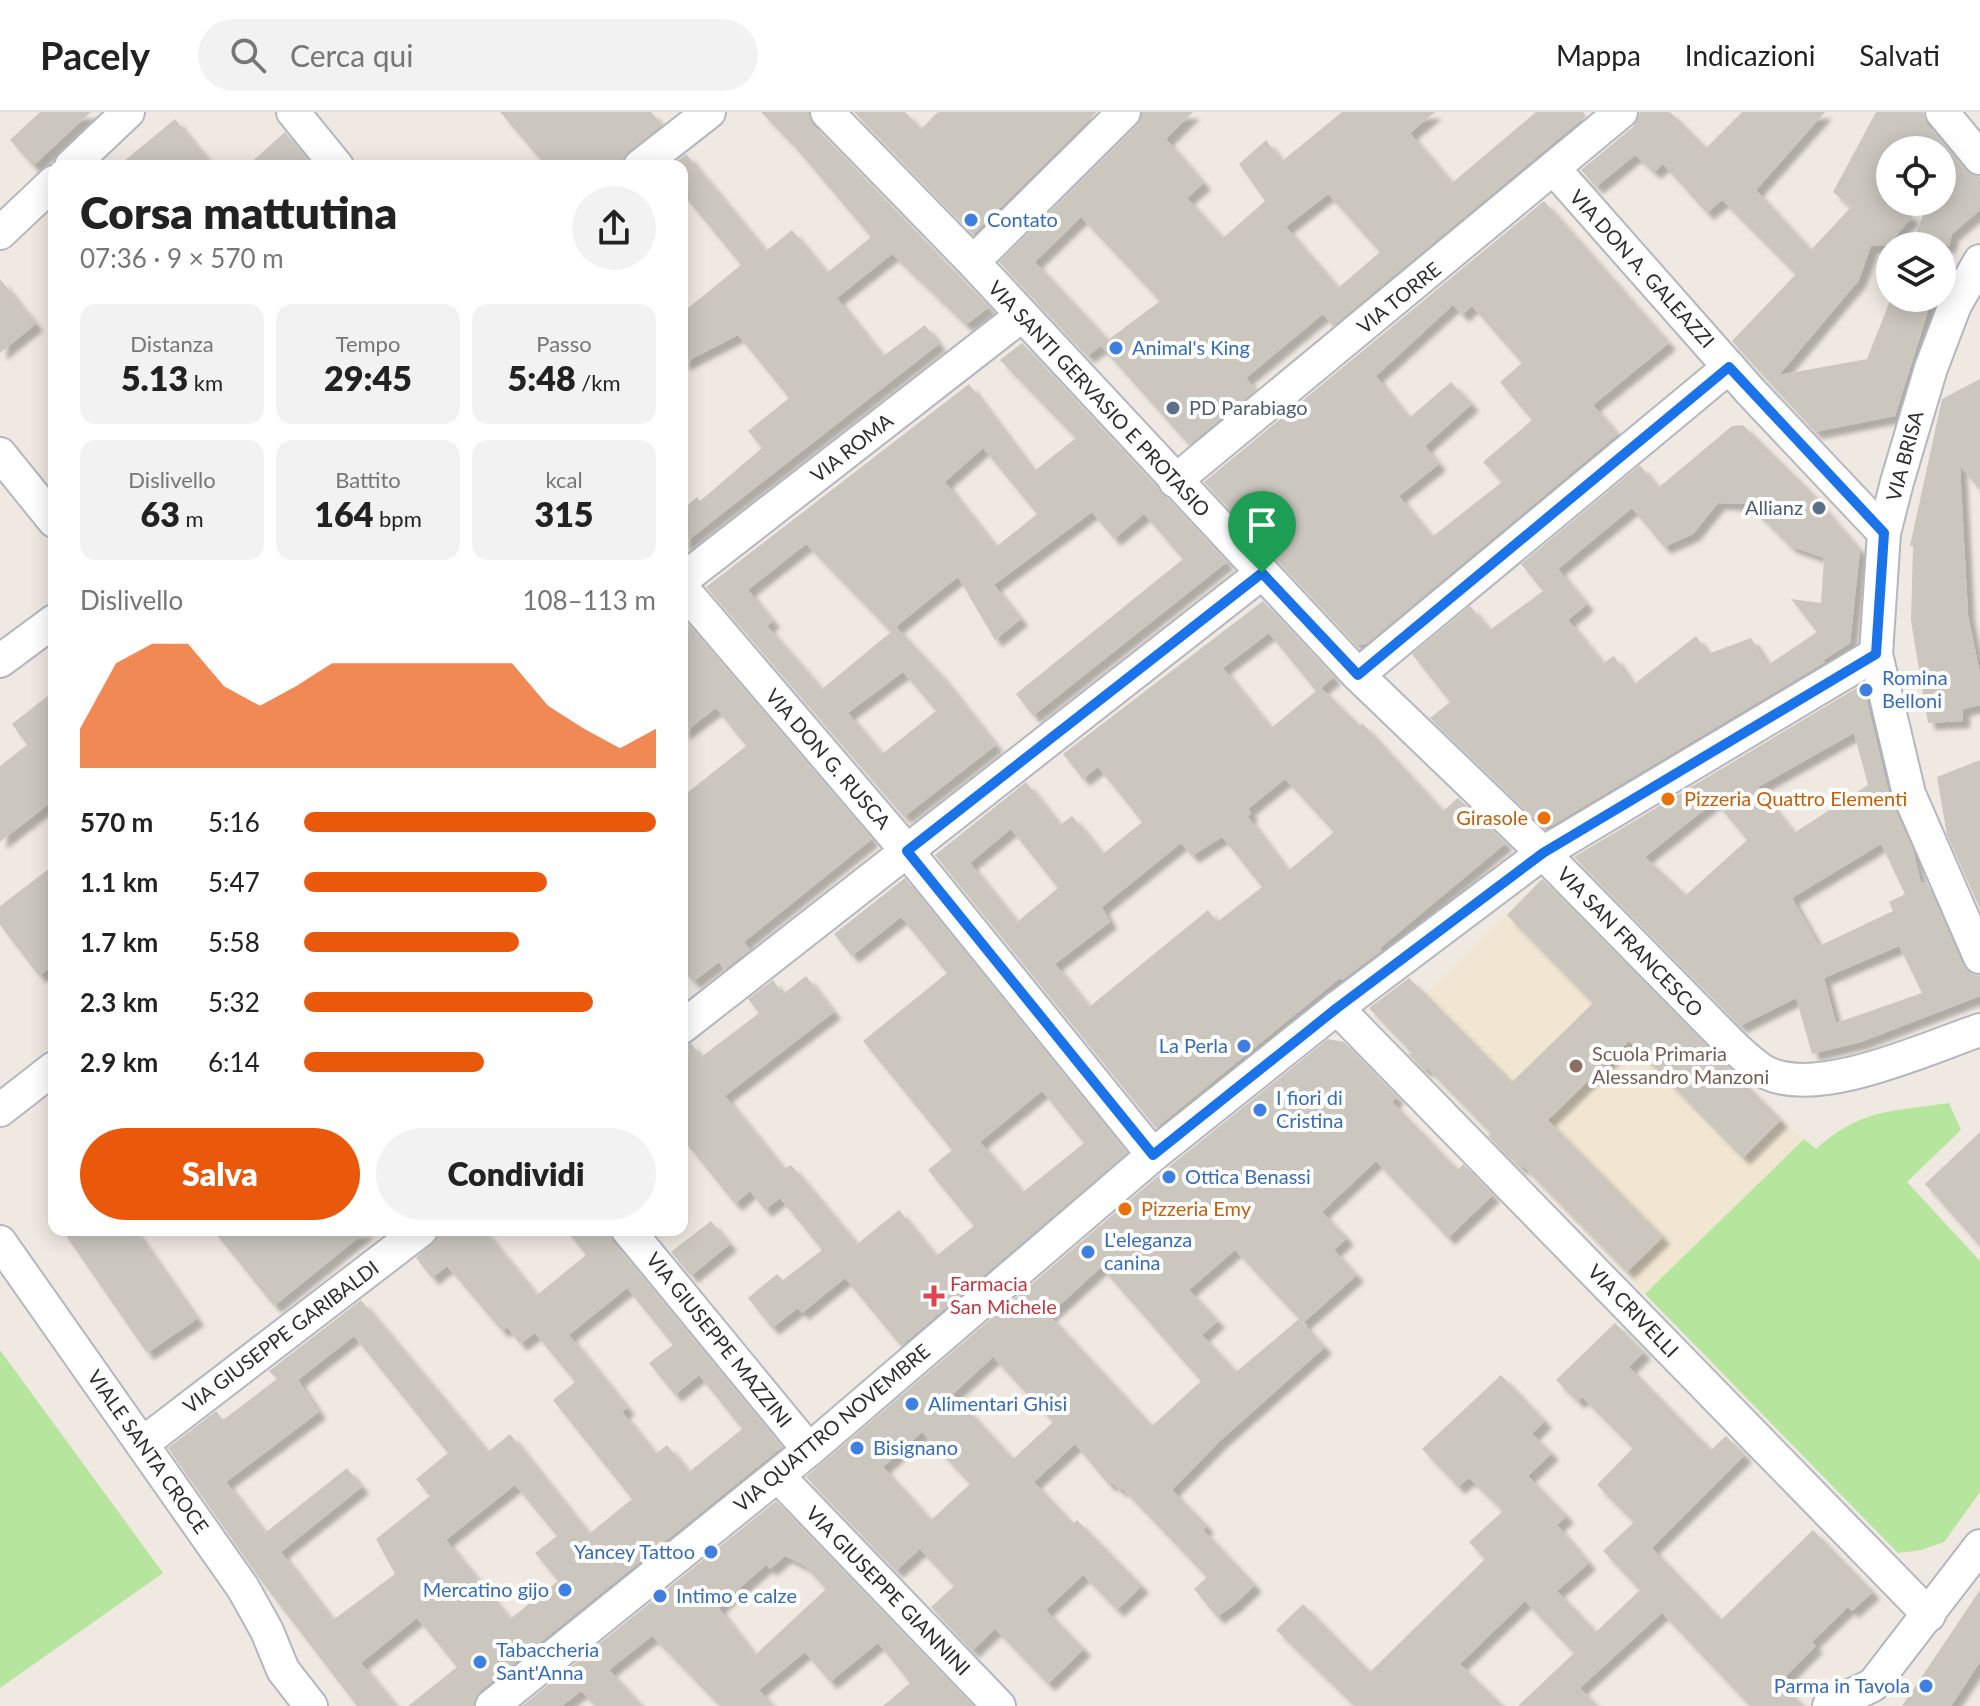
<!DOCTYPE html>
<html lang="it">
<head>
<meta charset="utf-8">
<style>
  :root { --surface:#fff; --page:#f2f2f2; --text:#222; --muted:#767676; --line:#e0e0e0; --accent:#ea580c }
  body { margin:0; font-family:Lato,sans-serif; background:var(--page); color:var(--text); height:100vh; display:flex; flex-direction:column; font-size:30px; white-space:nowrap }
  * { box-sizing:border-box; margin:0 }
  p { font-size:26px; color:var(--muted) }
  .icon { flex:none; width:44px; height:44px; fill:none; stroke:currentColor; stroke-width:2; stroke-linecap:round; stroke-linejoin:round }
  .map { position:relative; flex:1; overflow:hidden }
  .details { position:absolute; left:48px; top:48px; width:640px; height:1076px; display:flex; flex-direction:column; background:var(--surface); border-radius:16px; box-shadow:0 4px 20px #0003 }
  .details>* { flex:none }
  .fabs { position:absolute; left:1876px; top:24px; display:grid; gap:16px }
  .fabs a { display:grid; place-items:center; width:80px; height:80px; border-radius:50%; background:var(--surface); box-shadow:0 4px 20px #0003; font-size:40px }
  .pin { position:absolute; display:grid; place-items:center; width:68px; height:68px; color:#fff; margin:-82px -34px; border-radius:50% 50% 50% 0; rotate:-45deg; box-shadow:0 0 8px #0007 }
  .pin .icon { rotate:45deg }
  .round { display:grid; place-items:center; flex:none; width:84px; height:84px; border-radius:42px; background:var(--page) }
  .summary { display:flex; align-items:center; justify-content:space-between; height:136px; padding:0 32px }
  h1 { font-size:44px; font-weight:800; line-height:60px }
  .stats { display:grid; grid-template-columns:repeat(3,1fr); gap:12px; height:136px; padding:8px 32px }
  .stats div { display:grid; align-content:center; border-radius:16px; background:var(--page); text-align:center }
  .stats b { font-size:34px; font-weight:800 }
  .stats small { font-size:22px; font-weight:400 }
  .stats p { font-size:22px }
  .chart { height:224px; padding:16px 32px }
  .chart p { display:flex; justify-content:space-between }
  .chart svg { width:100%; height:144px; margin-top:8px; fill:var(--accent); opacity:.7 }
  .action { display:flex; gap:16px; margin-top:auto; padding:16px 32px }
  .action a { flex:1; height:92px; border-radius:48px; background:var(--accent); color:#fff; font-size:32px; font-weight:800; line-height:92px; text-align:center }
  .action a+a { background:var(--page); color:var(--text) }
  ul { padding:0 32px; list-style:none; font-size:26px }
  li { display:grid; grid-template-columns:128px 96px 1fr; align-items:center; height:60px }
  li i { height:20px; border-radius:10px; background:var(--accent) }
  header { display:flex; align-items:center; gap:48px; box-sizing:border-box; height:112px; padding:0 40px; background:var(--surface); border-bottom:2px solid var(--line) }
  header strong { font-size:38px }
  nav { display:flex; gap:44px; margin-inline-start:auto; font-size:28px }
  .search { width:560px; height:72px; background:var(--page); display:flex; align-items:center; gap:20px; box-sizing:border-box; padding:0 28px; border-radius:44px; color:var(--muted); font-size:30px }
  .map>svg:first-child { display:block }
  .education { fill:#f0e6d1 }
  .green { fill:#b6e59e }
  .building { fill:#cbc7bf; fill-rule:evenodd; filter:url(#shadow) }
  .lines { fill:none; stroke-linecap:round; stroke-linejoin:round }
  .minor-casing { stroke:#b4b7c1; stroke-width:36 }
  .minor { stroke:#fff; stroke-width:32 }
  .route-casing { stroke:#fff; stroke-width:16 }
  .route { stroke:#1a73e8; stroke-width:10 }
  .shop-dot { fill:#3f7fe0; stroke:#fff; stroke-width:3 }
  .service-dot { fill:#5c6f8a; stroke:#fff; stroke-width:3 }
  .food-dot { fill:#e8710a; stroke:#fff; stroke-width:3 }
  .education-dot { fill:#8d6e63; stroke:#fff; stroke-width:3 }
  .health-dot { fill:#e0444e; stroke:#fff; stroke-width:3 }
  .labels { text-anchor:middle; stroke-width:8; stroke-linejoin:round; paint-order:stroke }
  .shop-label { font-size:20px; fill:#366cbe; stroke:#fff; text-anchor:start }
  .street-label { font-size:20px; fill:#2e2e2e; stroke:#fff }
  .service-label { font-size:20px; fill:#4e5e75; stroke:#fff; text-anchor:start }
  .food-label { font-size:20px; fill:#c56008; stroke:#fff; text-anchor:start }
  .education-label { font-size:20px; fill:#785e54; stroke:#fff; text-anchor:start }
  .health-label { font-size:20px; fill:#be3a42; stroke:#fff; text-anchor:start }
</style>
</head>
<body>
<header>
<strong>Pacely</strong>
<div class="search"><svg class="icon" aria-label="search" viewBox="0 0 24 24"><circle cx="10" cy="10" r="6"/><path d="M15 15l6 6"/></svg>Cerca qui</div>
<nav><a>Mappa</a><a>Indicazioni</a><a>Salvati</a></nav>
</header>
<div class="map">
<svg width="1980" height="1594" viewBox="0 0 1980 1594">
  <defs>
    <filter id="shadow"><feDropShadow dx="7" dy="7" stdDeviation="2" flood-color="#0004"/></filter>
  </defs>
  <rect width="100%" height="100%" fill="#efe9e1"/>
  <polygon class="education" points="1543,766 1781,1008 1804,1027 1645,1182 1372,899 1411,868 1426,882"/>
  <g class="green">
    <path d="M1949,991L1961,1018L1907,1070L1980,1149V1380L1944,1430L1921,1438L1898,1441L1645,1182L1804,1027L1816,1037C1863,996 1890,1000 1949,991Z"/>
    <polygon points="0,1238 163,1461 0,1576"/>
  </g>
  <g class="building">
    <polygon points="40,0 91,0 33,54 10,28"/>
    <polygon points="500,0 651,0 662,13 628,40 621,54 546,54"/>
    <polygon points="761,0 809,0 813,13 989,195 966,213 892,142 837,186 883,244 925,213 939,232 682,433 682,398 697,385 700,389 762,336 748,319 789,286 738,223 682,252 682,201 741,153 682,81 682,54 671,54 686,42 766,139 792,118 827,161 871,125 795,35"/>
    <polygon points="854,0 905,0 921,17 938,0 1097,0 973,123"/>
    <path d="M1142,0H1193L1166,27L1204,71L1187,86L1223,126L1265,89L1239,52L1266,28L1282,49L1342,0H1435L1410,21L1452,71L1536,0H1583L1586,4L1333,214L1323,202L1246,266L1256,278L1189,333L1101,234L1087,244L999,150L1137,13ZM1328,82L1380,140L1338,176L1286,115ZM1081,105L1160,189L1108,228L1035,150Z"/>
    <polygon points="1640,0 1670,0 1706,36 1742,0 1825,0 1756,78 1811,138 1851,95 1833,80 1876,0 1923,0 1927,12 1965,58 1980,65 1980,98 1952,122 1949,134 1911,134 1926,96 1932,90 1942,90 1942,38 1890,38 1885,91 1913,104 1887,134 1871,134 1859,168 1779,263 1867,247 1891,186 1932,186 1895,304 1815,320 1732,229 1796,162 1722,88 1707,101 1663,52 1654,60 1635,43 1596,75 1581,58 1633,15"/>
    <polygon points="175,7 213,54 118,54"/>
    <polygon points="285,20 312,54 247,54"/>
    <path d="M1544,89L1669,231L1593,293L1618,322L1366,532L1356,533L1204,370ZM1453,193L1462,203L1472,194L1522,251L1500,270L1532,308L1483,350L1502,370L1432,425L1399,384L1439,352L1425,334L1472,292L1451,270L1409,306L1376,264Z"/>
    <polygon points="0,167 36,212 0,241"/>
    <path d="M1022,231L1227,450L1033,604L1016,582L1183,447L1144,402L1114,427L1092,400L994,473L1021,507L995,528L958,465L930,487L896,515L940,562L996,633L904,705L706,475L969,272L1034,359L1076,326L1000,248ZM983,336L1037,402L996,435L945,370ZM806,432L891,520L822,577L767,514L773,509L748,478ZM903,560L936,599L882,642L848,601Z"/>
    <polygon points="1980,267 1980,378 1960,354 1968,503 1980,562 1980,593 1963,597 1963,609 1928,611 1911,509 1913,434 1910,434 1942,287"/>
    <path d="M1743,313L1806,375L1860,438L1850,531L1822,549L1825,550L1551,714L1541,713L1430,606L1450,590L1412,542L1470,494L1490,518L1543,479L1521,452L1640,353L1658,376L1732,314ZM1718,391L1748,392L1790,434L1824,446L1821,491L1791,487L1817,520L1768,553L1751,526L1708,542L1696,524L1633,573L1614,544L1603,551L1568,508L1587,492L1558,457L1632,396L1664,435L1693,422Z"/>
    <path d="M1263,489L1334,565L1321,576L1360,614L1362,611L1443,699L1458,686L1506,731L1380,836L1382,838L1342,868L1340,866L1156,1016L935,743L1026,670L1060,713L1072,704L1103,742L1142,710L1098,655L1083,667L1063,642ZM1269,521L1316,579L1271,616L1223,556ZM1285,667L1334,720L1288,759L1248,705L1251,701L1248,697ZM1011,717L1058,776L1017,810L970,751ZM1222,725L1262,775L1217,810L1208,798L1089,895L1055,852L1110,810L1102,795L1181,731L1192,744Z"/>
    <polygon points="682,505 872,727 744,830 750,838 724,858 719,850 693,870 682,856 682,685 746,634 716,596 682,622"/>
    <path d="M1863,572L1890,686L1913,738L1921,771L1927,770L1963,853L1969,861L1980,864V884L1861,930L1812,942L1796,886L1740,914L1574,745ZM1854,621L1868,673L1794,721L1758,675ZM1715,689L1747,728L1686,783L1645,745ZM1881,732L1905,782L1889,790L1893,799L1819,834L1792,786ZM1899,834L1922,881L1836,911L1824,866Z"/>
    <polygon points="54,579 54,688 0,730 0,654 27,633 12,612"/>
    <polygon points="1980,648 1980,797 1947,723 1937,665"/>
    <polygon points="54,753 54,853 39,864 0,813 0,794"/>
    <path d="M905,766L1127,1041L901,1234L845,1166L802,1201L798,1196L772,1216L748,1186L777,1162L783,1168L822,1138L780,1086L765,1098L750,1079L735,1092L682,1026V934L691,931L701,945L759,901L748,887L773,868L783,882L806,864L834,900L725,984L784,1057L791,1053L857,1132L899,1098L936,1144L974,1114L928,1058L952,1038L863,929L947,861L901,805L852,844L834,822ZM1042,979L1084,1031L1023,1080L980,1030Z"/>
    <polygon points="1542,767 1781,1008 1743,1046 1629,929 1548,1008 1663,1125 1627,1160 1523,1054 1520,1056 1488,1024 1491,1021 1427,956 1424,958 1407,941 1413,942 1369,896 1409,866 1512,970 1593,891 1507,803"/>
    <path d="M1328,927L1344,930L1397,985L1392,990L1458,1058L1463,1052L1493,1083L1448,1126L1376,1049L1322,1100L1347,1126L1334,1138L1357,1163L1303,1211L1235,1138L1189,1178L1218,1209L1202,1223L1236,1260L1299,1207L1325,1235L1220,1329L1172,1378L1207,1414L1203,1418L1255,1473L1234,1493L1217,1505L1194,1477L1207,1465L1122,1376L1120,1378L1111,1370L1109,1373L1075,1332L1034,1370L1073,1412L1077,1408L1142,1474L1117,1498L1083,1463L1046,1498L1084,1537L1048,1572L995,1517L972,1539L931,1495L954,1474L920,1437L896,1459L806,1365L1165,1058ZM1101,1155L1201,1269L1152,1314L1049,1203ZM993,1245L1053,1310L1013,1347L953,1282ZM922,1320L970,1372L931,1408L883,1355Z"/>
    <polygon points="1980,1020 1980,1134 1925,1072"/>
    <polygon points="711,1109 730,1132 691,1164 671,1140"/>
    <polygon points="62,1118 135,1118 197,1207 147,1241"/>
    <polygon points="213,1118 368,1118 274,1194"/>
    <path d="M445,1118H484L537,1183L586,1143L566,1118H609L613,1130L782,1335L480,1579L473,1594H408L457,1555L417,1506L361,1551L396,1594H357L262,1470L168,1336L216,1299L223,1308L277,1267L269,1259L361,1188L488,1340L510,1322L589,1422L632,1387L553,1288L575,1270L535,1221L520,1232L507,1215L502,1219L447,1154L432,1166L416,1146ZM627,1176L673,1233L649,1251L675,1283L699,1263L742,1317L689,1360L667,1333L656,1342L622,1300L628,1296L569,1223ZM354,1224L448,1341L416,1367L430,1384L376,1427L395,1462L333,1508L281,1440L362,1375L347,1356L265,1421L226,1370L319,1300L298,1268ZM515,1373L557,1424L535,1441L558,1469L510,1507L446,1428Z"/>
    <polygon points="1615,1211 1644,1240 1629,1255 1711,1338 1726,1324 1745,1343 1652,1436 1721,1508 1813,1418 1873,1480 1852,1499 1848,1495 1812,1530 1816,1534 1780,1570 1803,1594 1750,1594 1662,1501 1580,1576 1597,1594 1518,1594 1574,1541 1525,1489 1460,1552 1503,1594 1355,1594 1276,1518 1303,1492 1370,1560 1485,1447 1469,1430 1503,1399 1469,1366 1458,1375 1422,1337 1501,1263 1545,1309 1532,1322 1552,1341 1528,1364 1567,1404 1557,1413 1589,1451 1557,1479 1596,1520 1640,1478 1603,1439 1634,1410 1597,1373 1633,1336 1582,1285 1578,1290 1556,1268"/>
    <path d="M776,1389L973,1594H883L910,1571L878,1531L830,1570L805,1540L759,1578L773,1594H720L652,1524L609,1558L642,1594H596L581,1579L562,1594H522ZM785,1444L805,1454L826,1477L755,1543L718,1495L766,1453L770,1457Z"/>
    <polygon points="1980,1478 1980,1550 1951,1594 1902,1594"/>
  </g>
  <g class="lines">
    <g class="minor-casing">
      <g id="minor">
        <polyline points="293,0 337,54"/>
        <path d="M827,0L973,150L1358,563L1543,741L1733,934C1743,943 1755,955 1767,961C1820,986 1927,936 1980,918"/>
        <polyline points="1942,0 1980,46"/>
        <polyline points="71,54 128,0"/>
        <polyline points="640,54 709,0"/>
        <polyline points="1555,58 1751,280 1884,421"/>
        <polyline points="0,121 54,70"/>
        <polyline points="1980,149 1955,193 1931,256 1897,370 1884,421 1876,542 1909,682 1980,845"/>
        <polyline points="973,150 1124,0"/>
        <polyline points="0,342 54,409"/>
        <polyline points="1175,369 1621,0"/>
        <polyline points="682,468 1021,204"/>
        <polyline points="682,476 907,739 1153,1043"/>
        <polyline points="0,549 54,509"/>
        <polyline points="1358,563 1729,255"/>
        <polyline points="1337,896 1929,1503"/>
        <polyline points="682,915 1262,461"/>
        <polyline points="0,998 54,956"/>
        <polyline points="628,1118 809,1338"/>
        <polyline points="0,1130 243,1476 267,1519 283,1558 311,1594"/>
        <polyline points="142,1332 421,1118"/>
        <polyline points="778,1364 999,1594"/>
        <polyline points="492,1594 809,1338 1153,1043 1337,896 1543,741 1876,542"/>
        <polyline points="1829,1594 1873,1573 1980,1434"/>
      </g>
    </g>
    <use href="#minor" class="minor"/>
  </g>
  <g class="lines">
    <g class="route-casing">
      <polygon id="route" points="1729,255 1884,421 1876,542 1543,741 1337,896 1153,1043 907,739 1262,461 1358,563"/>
    </g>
    <use href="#route" class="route"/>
  </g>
  <g class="shop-dot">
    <circle cx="971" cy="108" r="8"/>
    <circle cx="1116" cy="236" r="8"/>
    <circle cx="1866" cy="578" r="8"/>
    <circle cx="1244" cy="934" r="8"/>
    <circle cx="1260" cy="998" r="8"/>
    <circle cx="1169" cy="1065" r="8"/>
    <circle cx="1088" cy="1140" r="8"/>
    <circle cx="912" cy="1292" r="8"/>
    <circle cx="857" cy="1336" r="8"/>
    <circle cx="711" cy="1440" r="8"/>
    <circle cx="565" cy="1478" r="8"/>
    <circle cx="660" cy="1484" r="8"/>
    <circle cx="480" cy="1550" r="8"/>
    <circle cx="1926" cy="1574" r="8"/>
  </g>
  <g class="service-dot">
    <circle cx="1173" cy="296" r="8"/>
    <circle cx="1819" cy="396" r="8"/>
  </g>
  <g class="food-dot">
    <circle cx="1668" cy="687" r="8"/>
    <circle cx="1544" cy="706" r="8"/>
    <circle cx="1125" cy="1097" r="8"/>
  </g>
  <circle class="education-dot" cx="1576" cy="954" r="8"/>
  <path class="health-dot" d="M930 1172h8v8h8v8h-8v8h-8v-8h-8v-8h8z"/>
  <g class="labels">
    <g class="shop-label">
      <text x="987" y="115">Contato</text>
      <text x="1132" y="243">Animal's King</text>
      <text x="1882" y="573">Romina<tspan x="1882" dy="23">Belloni</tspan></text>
      <text x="1228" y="941" text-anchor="end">La Perla</text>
      <text x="1276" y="993">I fiori di<tspan x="1276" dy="23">Cristina</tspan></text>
      <text x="1185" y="1072">Ottica Benassi</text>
      <text x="1104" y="1135">L'eleganza<tspan x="1104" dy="23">canina</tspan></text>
      <text x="928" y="1299">Alimentari Ghisi</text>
      <text x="873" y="1343">Bisignano</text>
      <text x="695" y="1447" text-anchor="end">Yancey Tattoo</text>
      <text x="549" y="1485" text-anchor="end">Mercatino gijo</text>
      <text x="676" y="1491">Intimo e calze</text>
      <text x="496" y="1545">Tabaccheria<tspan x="496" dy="23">Sant'Anna</tspan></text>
      <text x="1910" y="1581" text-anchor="end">Parma in Tavola</text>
    </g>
    <g class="street-label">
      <text transform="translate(1642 157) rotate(48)" y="7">VIA DON A. GALEAZZI</text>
      <text transform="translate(1399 186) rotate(-39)" y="7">VIA TORRE</text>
      <text transform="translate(1099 287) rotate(47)" y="7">VIA SANTI GERVASIO E PROTASIO</text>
      <text transform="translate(852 336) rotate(-38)" y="7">VIA ROMA</text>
      <text transform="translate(1905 344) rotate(-75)" y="7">VIA BRISA</text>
      <text transform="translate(828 647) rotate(49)" y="7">VIA DON G. RUSCA</text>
      <text transform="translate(1630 830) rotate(46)" y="7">VIA SAN FRANCESCO</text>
      <text transform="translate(1633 1199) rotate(46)" y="7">VIA CRIVELLI</text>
      <text transform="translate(281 1225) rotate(-37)" y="7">VIA GIUSEPPE GARIBALDI</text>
      <text transform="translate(719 1228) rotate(51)" y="7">VIA GIUSEPPE MAZZINI</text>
      <text transform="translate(832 1316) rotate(-40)" y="7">VIA QUATTRO NOVEMBRE</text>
      <text transform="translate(148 1340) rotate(55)" y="7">VIALE SANTA CROCE</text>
      <text transform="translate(888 1479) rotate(46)" y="7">VIA GIUSEPPE GIANNINI</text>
    </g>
    <g class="service-label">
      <text x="1189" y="303">PD Parabiago</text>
      <text x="1803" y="403" text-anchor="end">Allianz</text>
    </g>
    <g class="food-label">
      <text x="1684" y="694">Pizzeria Quattro Elementi</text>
      <text x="1528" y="713" text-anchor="end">Girasole</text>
      <text x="1141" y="1104">Pizzeria Emy</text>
    </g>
    <g class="education-label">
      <text x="1592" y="949">Scuola Primaria<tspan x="1592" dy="23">Alessandro Manzoni</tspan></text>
    </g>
    <g class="health-label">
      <text x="950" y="1179">Farmacia<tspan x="950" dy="23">San Michele</tspan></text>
    </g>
  </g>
</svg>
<div class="fabs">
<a><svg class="icon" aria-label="locate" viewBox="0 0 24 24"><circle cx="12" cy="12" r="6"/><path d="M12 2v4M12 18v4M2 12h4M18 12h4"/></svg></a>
<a><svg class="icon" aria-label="layers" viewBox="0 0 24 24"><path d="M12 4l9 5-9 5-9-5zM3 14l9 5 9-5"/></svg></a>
</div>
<div class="pin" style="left:1262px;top:461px;background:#1e9e55"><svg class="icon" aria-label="arrive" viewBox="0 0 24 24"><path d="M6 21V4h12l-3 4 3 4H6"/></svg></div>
<section class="details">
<div class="summary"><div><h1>Corsa mattutina</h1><p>07:36 · 9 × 570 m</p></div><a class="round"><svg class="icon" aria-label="share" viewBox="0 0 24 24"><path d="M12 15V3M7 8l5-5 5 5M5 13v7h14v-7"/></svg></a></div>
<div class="stats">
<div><p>Distanza</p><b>5.13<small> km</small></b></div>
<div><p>Tempo</p><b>29:45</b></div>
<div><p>Passo</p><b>5:48<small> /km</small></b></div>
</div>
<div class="stats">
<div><p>Dislivello</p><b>63<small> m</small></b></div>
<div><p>Battito</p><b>164<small> bpm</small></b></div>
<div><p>kcal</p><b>315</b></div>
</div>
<div class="chart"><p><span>Dislivello</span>108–113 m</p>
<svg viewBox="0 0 160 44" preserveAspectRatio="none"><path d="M0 44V32L10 12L20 6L30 6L40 19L50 25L60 19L70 12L80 12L90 12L100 12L110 12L120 12L130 25L140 32L150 38L160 32V44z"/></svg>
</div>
<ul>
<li><b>570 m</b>5:16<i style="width:100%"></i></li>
<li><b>1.1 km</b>5:47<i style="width:69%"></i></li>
<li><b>1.7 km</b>5:58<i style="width:61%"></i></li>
<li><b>2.3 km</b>5:32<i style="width:82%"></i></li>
<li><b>2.9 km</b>6:14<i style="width:51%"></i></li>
</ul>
<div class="action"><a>Salva</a><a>Condividi</a></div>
</section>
</div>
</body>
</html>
